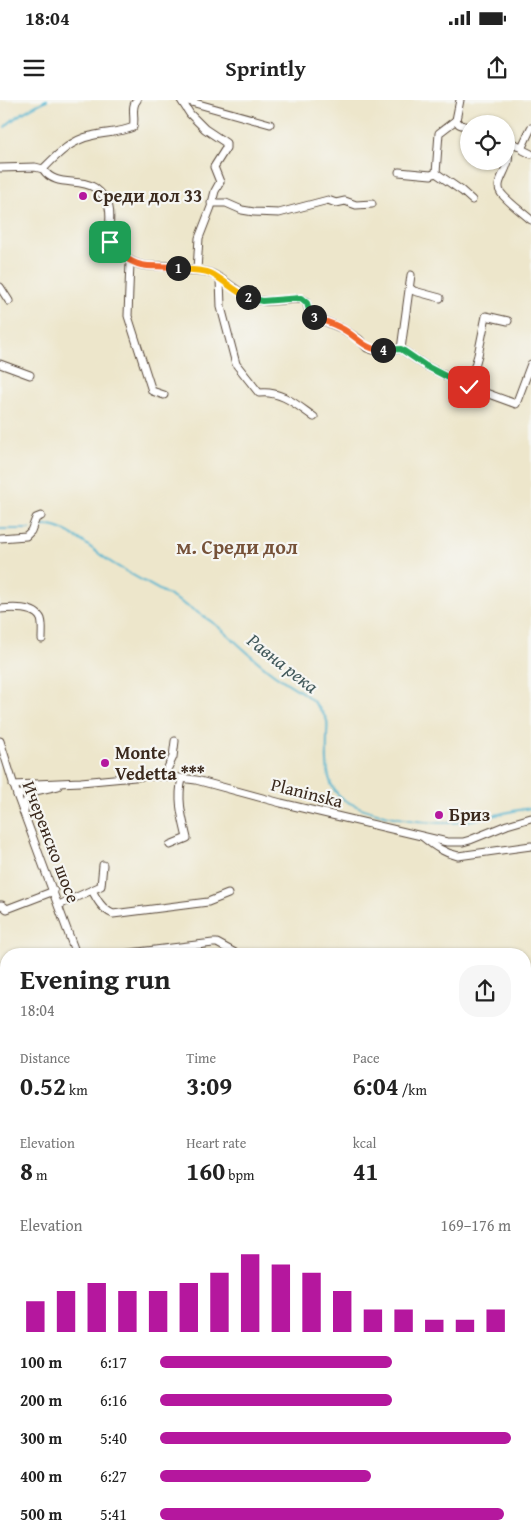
<!DOCTYPE html>
<html lang="en">
<head>
<meta charset="utf-8">
<style>
  :root { --surface:#fff; --page:#f6f6f6; --text:#222; --muted:#767676; --accent:#b5179e }
  body { margin:0; font-family:"Gentium Book Plus",serif; background:var(--page); color:var(--text); height:100vh; display:flex; flex-direction:column; font-size:19px; white-space:nowrap }
  * { box-sizing:border-box; margin:0 }
  p { font-size:16px; color:var(--muted) }
  .icon { flex:none; width:28px; height:28px; fill:none; stroke:currentColor; stroke-width:2; stroke-linecap:round; stroke-linejoin:round }
  .map { position:relative; flex:1; overflow:hidden }
  .sheet { position:absolute; left:0px; top:848px; width:531px; height:592px; display:flex; flex-direction:column; background:var(--surface); border-radius:20px 20px 0 0; box-shadow:0 1px 4px #0004 }
  .sheet>* { flex:none }
  .tools { position:absolute; left:460px; top:15px; display:grid; gap:10px }
  .tools a { display:grid; place-items:center; width:55px; height:55px; border-radius:50%; background:var(--surface); box-shadow:0 1px 4px #0004; font-size:25px }
  .pin { position:absolute; display:grid; place-items:center; width:42px; height:42px; color:#fff; margin:-21px; border-radius:10px; box-shadow:0 2px 8px #0006 }
  .km { position:absolute; width:25px; height:25px; margin:-12px; border-radius:50%; background:#222; color:#fff; font-size:14px; line-height:25px; text-align:center }
  .round { display:grid; place-items:center; flex:none; width:52px; height:52px; border-radius:20px; background:var(--page) }
  .head { display:flex; align-items:center; justify-content:space-between; height:85px; padding:0 20px }
  h1 { font-size:28px; font-weight:700; line-height:38px }
  .metrics { display:grid; grid-template-columns:repeat(3,1fr); gap:8px; height:85px; padding:5px 20px }
  .metrics div { display:grid; align-content:center }
  .metrics b { font-size:25px; font-weight:700 }
  .metrics small { font-size:14px; font-weight:400 }
  .metrics p { font-size:14px }
  .chart { height:140px; padding:10px 20px }
  .chart p { display:flex; justify-content:space-between }
  .chart svg { width:100%; height:90px; margin-top:5px; stroke:var(--accent); stroke-width:6 }
  ul { padding:0 20px; list-style:none; font-size:16px }
  li { display:grid; grid-template-columns:80px 60px 1fr; align-items:center; height:38px }
  li i { height:12px; border-radius:6px; background:var(--accent) }
  .status { display:flex; justify-content:space-between; align-items:center; height:35px; padding:0 25px; background:var(--surface); direction:ltr }
  .status svg { height:14px; fill:currentColor }
  header { display:flex; justify-content:space-between; align-items:center; height:65px; padding:0 20px; background:var(--surface); font-size:22px; font-weight:700 }
  .map>svg:first-child { display:block }
  .lines { fill:none; stroke-linecap:round; stroke-linejoin:round }
  .stream { stroke:#51b4d0; stroke-width:2 }
  .minor-casing { stroke:#564638; stroke-width:9 }
  .minor { stroke:#fff; stroke-width:7 }
  .split-1-casing { stroke:#fff; stroke-width:10 }
  .split-2-casing { stroke:#fff; stroke-width:10 }
  .split-3-casing { stroke:#fff; stroke-width:10 }
  .split-4-casing { stroke:#fff; stroke-width:10 }
  .split-5-casing { stroke:#fff; stroke-width:10 }
  .split-6-casing { stroke:#fff; stroke-width:10 }
  .split-1 { stroke:#f0652b; stroke-width:6 }
  .split-2 { stroke:#f5b400; stroke-width:6 }
  .split-3 { stroke:#22a559; stroke-width:6 }
  .split-4 { stroke:#f0652b; stroke-width:6 }
  .split-5 { stroke:#22a559; stroke-width:6 }
  .split-6 { stroke:#f5b400; stroke-width:6 }
  .poi-dot { fill:#b5179e; stroke:#f6f6f2; stroke-width:2 }
  .labels { text-anchor:middle; stroke-width:4.5; stroke-linejoin:round; paint-order:stroke }
  .poi-label { font-size:18px; font-weight:bold; fill:#3b2a1e; stroke:#f6f6f2; text-anchor:start }
  .street-label { font-size:18px; fill:#3b2a1e; stroke:#f6f6f2 }
  .water-label { font-size:19px; font-style:italic; fill:#435a5c; stroke:#f6f6f2 }
  .quarter-label { font-size:20px; font-weight:bold; fill:#765239; stroke:#f6f6f2 }
</style>
</head>
<body>
<div class="status"><b>18:04</b><svg viewBox="0 0 49 12"><path d="M0 12V9h3v3zM5 12V6h3v6zM10 12V3h3v9zM15 12V0h3v12zM26 1h20v11H26zM47 4h2v5h-2z"/></svg></div>
<header><svg class="icon" aria-label="menu" viewBox="0 0 24 24"><path d="M4 6h16M4 12h16M4 18h16"/></svg>Sprintly<svg class="icon" aria-label="share" viewBox="0 0 24 24"><path d="M12 15V3M7 8l5-5 5 5M5 13v7h14v-7"/></svg></header>
<div class="map">
<svg width="531" height="1440" viewBox="0 0 531 1440">
  <rect width="100%" height="100%" fill="#f6f6f2"/>
  <filter id="ink" filterUnits="userSpaceOnUse"><feTurbulence type="fractalNoise" baseFrequency=".02" numOctaves="2"/><feDisplacementMap in="SourceGraphic" scale="10" xChannelSelector="R" yChannelSelector="G"/><feConvolveMatrix kernelMatrix="1 2 1 2 8 2 1 2 1" color-interpolation-filters="sRGB"/></filter>
  <filter id="wash" filterUnits="userSpaceOnUse"><feTurbulence type="fractalNoise" baseFrequency=".0096" numOctaves="4" result="noise"/><feDisplacementMap in="SourceGraphic" scale="20" xChannelSelector="R" yChannelSelector="G"/><feGaussianBlur stdDeviation="1.12" result="paint"/><feColorMatrix in="noise" values="0 0 0 0 0 0 0 0 0 0 0 0 0 0 0 0 0 1.4 0 .05"/><feComposite in="paint" operator="in"/></filter>
  <g filter="url(#wash)">
    <rect width="100%" height="100%" fill="#ede6cb"/>
    <g class="lines">
      <g class="stream">
        <path d="M5,27C16,15 32,7 47,0"/>
        <path d="M36,427C42,426 48,425 55,427C74,432 95,452 112,463C146,484 184,501 216,525C235,540 251,557 271,572C286,584 307,592 319,608C321,611 326,617 327,621C328,625 327,631 327,636C327,658 323,688 346,701C373,716 430,726 460,722C484,719 507,711 531,708"/>
        <polyline points="0,429 30,429"/>
        <polyline points="525,1135 531,1138"/>
      </g>
    </g>
  </g>
  <g filter="url(#ink)">
    <g class="lines">
      <g class="minor-casing">
        <g id="minor">
          <polyline points="181,0 190,14 205,29 226,43 226,48 214,67 220,82 215,91 211,107 199,138 197,170"/>
          <polyline points="184,0 270,24"/>
          <polyline points="460,0 456,20 459,24 469,28"/>
          <polyline points="456,20 439,33 436,73 462,91 472,100"/>
          <polyline points="506,41 522,47 523,50 531,54"/>
          <polyline points="522,47 531,28"/>
          <path d="M506,49C516,64 492,81 501,93C509,103 522,112 531,120"/>
          <path d="M0,68L35,67L43,69C55,88 79,77 95,88C122,108 102,130 112,148C114,151 118,153 121,155C144,170 147,165 171,166C176,167 181,169 186,170C191,171 197,170 202,171C225,174 239,199 263,201C275,202 289,199 301,199C309,201 307,208 310,215L341,228L359,239L367,248L373,250L401,249L426,266L464,285L516,304L531,264"/>
          <path d="M43,69C57,55 71,40 91,36C105,32 120,33 133,27C136,18 130,7 137,0"/>
          <polyline points="399,72 431,75 436,73"/>
          <polyline points="211,103 226,103 242,110 254,112 279,113 328,100 336,103 345,101 356,105 372,104"/>
          <polyline points="130,162 128,216 152,291 164,295"/>
          <path d="M220,179L221,207L236,264L259,293C281,290 298,306 314,317"/>
          <polyline points="0,187 9,201"/>
          <polyline points="410,188 414,191 440,198"/>
          <polyline points="401,249 411,175"/>
          <polyline points="0,264 30,275"/>
          <polyline points="469,287 478,255 486,216 508,221"/>
          <polyline points="0,438 26,436 31,431 36,418 41,416"/>
          <path d="M0,509C11,508 35,506 41,519C43,525 42,533 42,539"/>
          <polyline points="0,641 17,695 76,854"/>
          <polyline points="164,676 173,657 175,641"/>
          <polyline points="13,685 81,682 146,676 164,676 196,680 281,703 447,742 463,742 470,740 507,725 531,718"/>
          <polyline points="17,695 58,686"/>
          <polyline points="24,712 27,699 33,691"/>
          <path d="M423,737C434,746 444,753 458,756L531,746"/>
          <path d="M170,745L187,738C182,717 177,699 182,679"/>
          <polyline points="92,790 101,786 103,765"/>
          <polyline points="0,805 2,805 7,809 54,791"/>
          <path d="M59,805L92,790C97,800 102,809 113,814L208,802L228,794"/>
          <polyline points="122,854 213,843 217,843 237,854"/>
          <polyline points="0,909 3,902 6,901"/>
          <polyline points="0,1051 6,1047"/>
          <polyline points="0,1410 6,1410"/>
          <polyline points="53,1434 54,1440"/>
          <polyline points="313,1434 314,1440"/>
          <polyline points="329,1434 331,1440"/>
          <polyline points="284,1440 285,1434"/>
        </g>
      </g>
      <use href="#minor" class="minor"/>
    </g>
  </g>
  <g class="lines" filter="url(#ink)">
    <g class="split-1-casing">
      <path id="split-1" d="M110,142C113,150 116,151 123,156C145,172 155,163 178,168"/>
    </g>
    <g class="split-2-casing">
      <path id="split-2" d="M178,168C188,171 200,169 210,173C223,179 235,192 248,197"/>
    </g>
    <g class="split-3-casing">
      <polyline id="split-3" points="248,197 262,201 301,198 307,203 310,214 314,217"/>
    </g>
    <g class="split-4-casing">
      <path id="split-4" d="M314,217C323,221 332,223 341,228C357,236 364,250 383,250"/>
    </g>
    <g class="split-5-casing">
      <polyline id="split-5" points="383,250 401,249 426,266 453,280"/>
    </g>
    <g class="split-6-casing">
      <polyline id="split-6" points="453,280 469,287"/>
    </g>
    <use href="#split-1" class="split-1"/>
    <use href="#split-2" class="split-2"/>
    <use href="#split-3" class="split-3"/>
    <use href="#split-4" class="split-4"/>
    <use href="#split-5" class="split-5"/>
    <use href="#split-6" class="split-6"/>
  </g>
  <g class="poi-dot">
    <circle cx="83" cy="96" r="5"/>
    <circle cx="105" cy="663" r="5"/>
    <circle cx="439" cy="715" r="5"/>
  </g>
  <g class="labels">
    <g class="poi-label">
      <text x="93" y="102">Среди дол 33</text>
      <text x="115" y="659">Monte<tspan x="115" dy="21">Vedetta ***</tspan></text>
      <text x="449" y="721">Бриз</text>
    </g>
    <g class="street-label">
      <text transform="translate(307 693) rotate(14)" y="6">Planinska</text>
      <text transform="translate(51 742) rotate(69)" y="6">Ичеренско шосе</text>
    </g>
    <g class="water-label">
      <text transform="translate(283 563) rotate(38)" y="7">Равна река</text>
    </g>
    <g class="quarter-label">
      <text x="237" y="454">м. Среди дол</text>
    </g>
  </g>
</svg>
<div class="tools">
<a><svg class="icon" aria-label="locate" viewBox="0 0 24 24"><circle cx="12" cy="12" r="6"/><path d="M12 2v4M12 18v4M2 12h4M18 12h4"/></svg></a>
</div>
<div class="pin" style="left:110px;top:142px;background:#1e9e55"><svg class="icon" aria-label="arrive" viewBox="0 0 24 24"><path d="M6 21V4h12l-3 4 3 4H6"/></svg></div>
<div class="pin" style="left:469px;top:287px;background:#d93025"><svg class="icon" aria-label="check" viewBox="0 0 24 24"><path d="M5 12l5 5 9-10"/></svg></div>
<b class="km" style="left:178px;top:168px">1</b>
<b class="km" style="left:248px;top:197px">2</b>
<b class="km" style="left:314px;top:217px">3</b>
<b class="km" style="left:383px;top:250px">4</b>
<section class="sheet">
<div class="head"><div><h1>Evening run</h1><p>18:04</p></div><a class="round"><svg class="icon" aria-label="share" viewBox="0 0 24 24"><path d="M12 15V3M7 8l5-5 5 5M5 13v7h14v-7"/></svg></a></div>
<div class="metrics">
<div><p>Distance</p><b>0.52<small> km</small></b></div>
<div><p>Time</p><b>3:09</b></div>
<div><p>Pace</p><b>6:04<small> /km</small></b></div>
</div>
<div class="metrics">
<div><p>Elevation</p><b>8<small> m</small></b></div>
<div><p>Heart rate</p><b>160<small> bpm</small></b></div>
<div><p>kcal</p><b>41</b></div>
</div>
<div class="chart"><p><span>Elevation</span>169–176 m</p>
<svg viewBox="0 0 160 44" preserveAspectRatio="none"><path d="M5 44V29M15 44V24M25 44V20M35 44V24M45 44V24M55 44V20M65 44V15M75 44V6M85 44V11M95 44V15M105 44V24M115 44V33M125 44V33M135 44V38M145 44V38M155 44V33"/></svg>
</div>
<ul>
<li><b>100 m</b>6:17<i style="width:66%"></i></li>
<li><b>200 m</b>6:16<i style="width:66%"></i></li>
<li><b>300 m</b>5:40<i style="width:100%"></i></li>
<li><b>400 m</b>6:27<i style="width:60%"></i></li>
<li><b>500 m</b>5:41<i style="width:98%"></i></li>
</ul>
</section>
</div>
</body>
</html>
